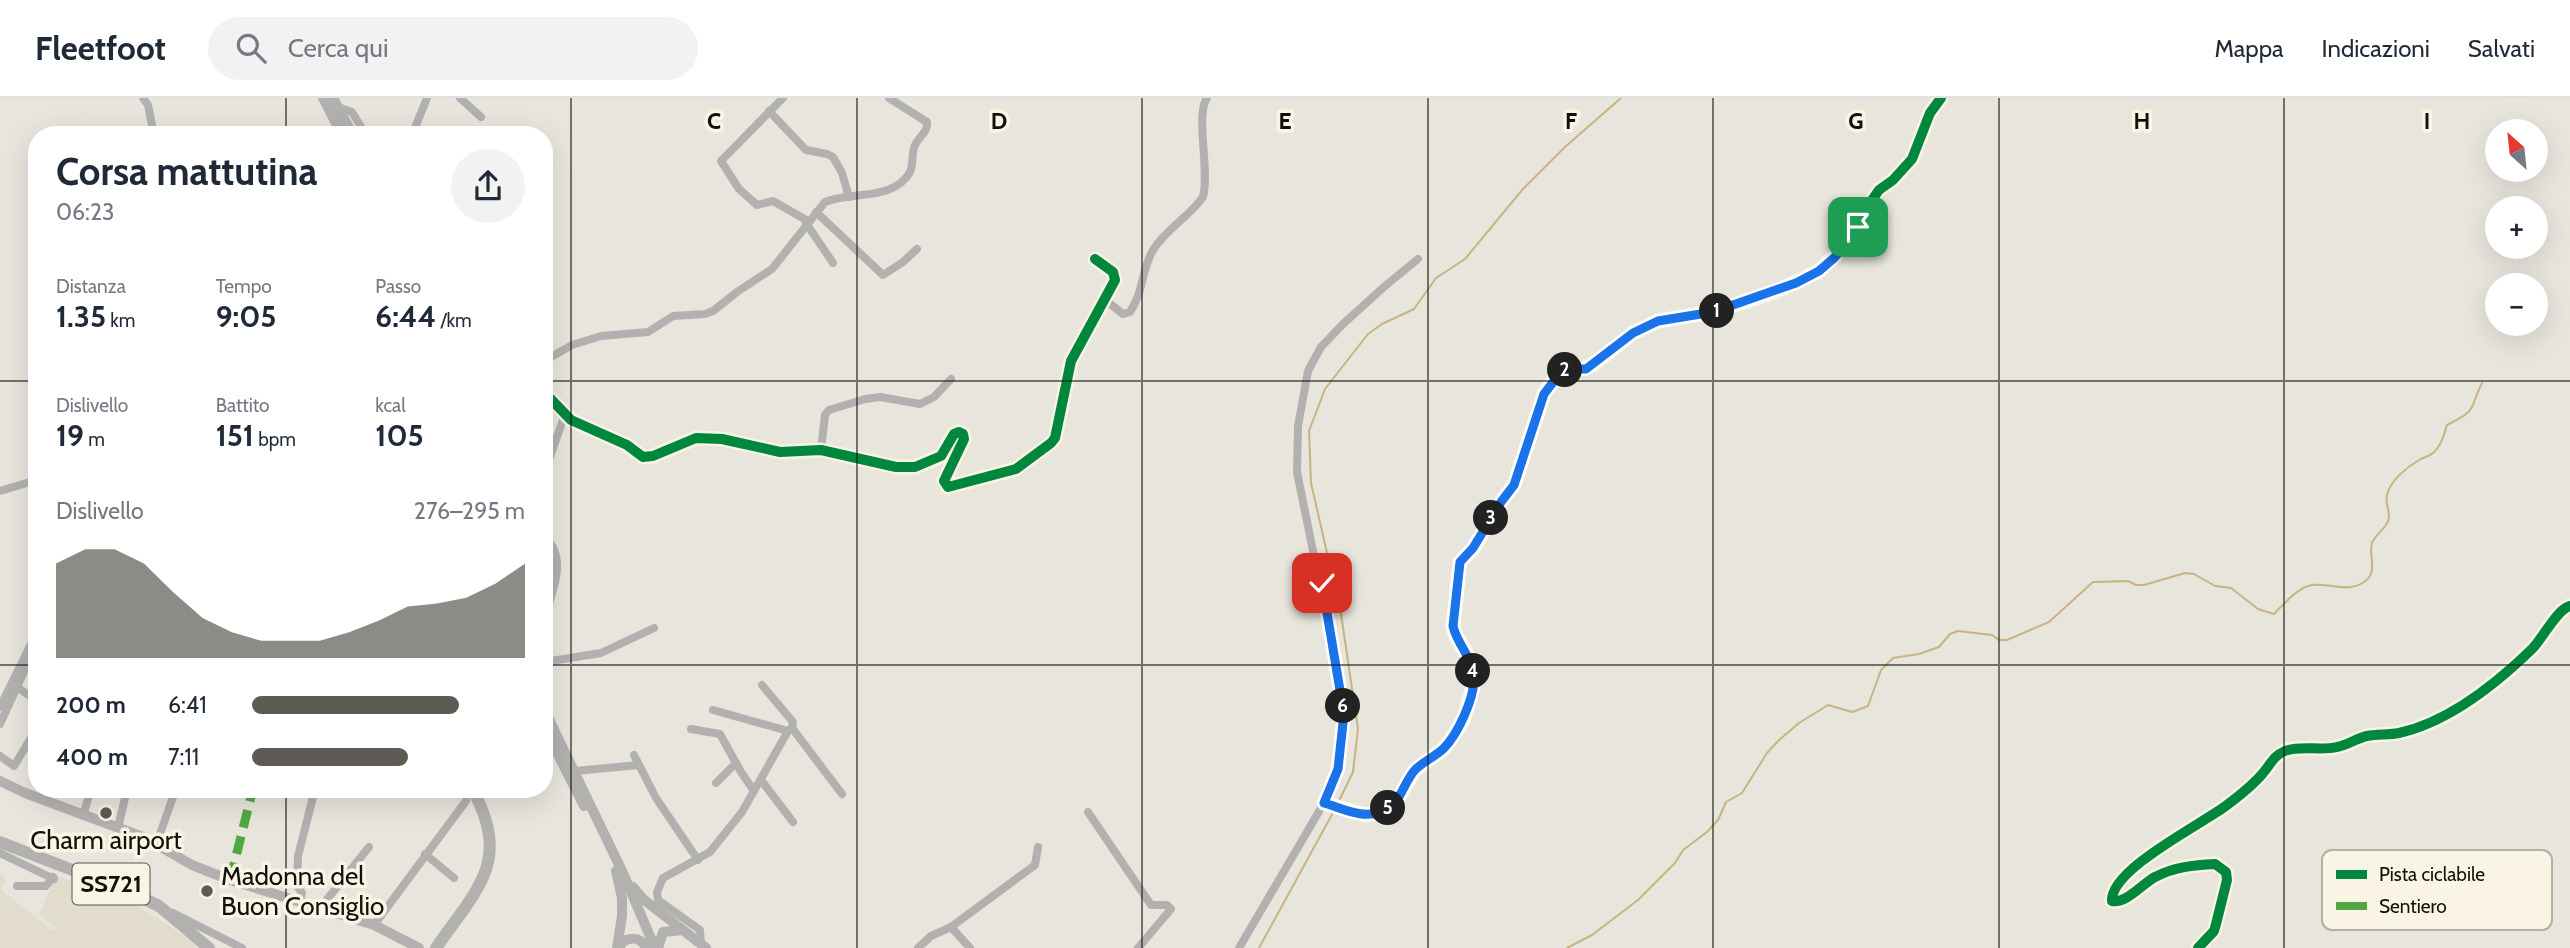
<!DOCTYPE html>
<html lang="it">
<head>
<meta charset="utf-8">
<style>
  :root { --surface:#fff; --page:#f2f2f3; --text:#1f2937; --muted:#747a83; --line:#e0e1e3; --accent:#5d5b54 }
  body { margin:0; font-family:Cabin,sans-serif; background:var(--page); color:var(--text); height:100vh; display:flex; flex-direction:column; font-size:26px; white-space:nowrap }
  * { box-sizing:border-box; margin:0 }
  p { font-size:23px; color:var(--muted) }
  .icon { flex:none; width:38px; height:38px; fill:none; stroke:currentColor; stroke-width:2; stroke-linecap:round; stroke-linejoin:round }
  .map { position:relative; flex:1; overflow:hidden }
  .panel { position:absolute; left:28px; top:28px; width:525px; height:672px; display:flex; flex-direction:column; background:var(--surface); border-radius:28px; box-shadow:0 7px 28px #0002 }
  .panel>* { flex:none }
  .needle { width:46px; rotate:333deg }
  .buttons { position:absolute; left:2485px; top:21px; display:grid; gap:14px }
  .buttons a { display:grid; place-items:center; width:63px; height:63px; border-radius:50%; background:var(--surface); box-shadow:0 7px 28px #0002; font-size:35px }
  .pin { position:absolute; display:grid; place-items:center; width:60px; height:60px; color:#fff; margin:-30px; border-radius:14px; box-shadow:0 4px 10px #0006 }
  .km { position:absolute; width:35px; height:35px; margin:-18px; border-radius:50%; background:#222; color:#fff; font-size:19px; line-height:35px; text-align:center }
  .round { display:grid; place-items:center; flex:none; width:74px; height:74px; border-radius:37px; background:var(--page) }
  .overview { display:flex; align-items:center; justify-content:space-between; height:119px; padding:0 28px }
  h1 { font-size:38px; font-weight:700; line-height:52px }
  .stats { display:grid; grid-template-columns:repeat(3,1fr); gap:10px; height:119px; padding:7px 28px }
  .stats div { display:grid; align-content:center }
  .stats b { font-size:30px; font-weight:700 }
  .stats small { font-size:19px; font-weight:400 }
  .stats p { font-size:19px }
  .chart { height:196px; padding:14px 28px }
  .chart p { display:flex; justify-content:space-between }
  .chart svg { width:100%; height:126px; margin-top:7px; fill:var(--accent); opacity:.7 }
  ul { padding:0 28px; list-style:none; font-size:23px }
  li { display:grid; grid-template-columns:112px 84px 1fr; align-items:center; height:52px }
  li i { height:18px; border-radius:9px; background:var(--accent) }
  header { display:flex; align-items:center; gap:42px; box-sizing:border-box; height:98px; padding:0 35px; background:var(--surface); border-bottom:2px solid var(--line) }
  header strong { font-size:33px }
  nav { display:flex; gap:38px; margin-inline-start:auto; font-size:24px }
  .search { width:490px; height:63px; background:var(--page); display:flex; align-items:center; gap:18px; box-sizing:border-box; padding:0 24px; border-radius:38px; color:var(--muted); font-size:26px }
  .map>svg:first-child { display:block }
  .built { fill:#e2dccc }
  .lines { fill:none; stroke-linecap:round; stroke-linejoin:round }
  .stream { stroke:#c8b483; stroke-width:2 }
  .minor { stroke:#b3b1af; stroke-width:8 }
  .major { stroke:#b3b1af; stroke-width:10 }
  .highway { stroke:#b3b1af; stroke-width:12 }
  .quiet { stroke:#51a841; stroke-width:9; stroke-dasharray:18 9; stroke-linecap:butt }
  .cycleway-casing { stroke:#faf4e5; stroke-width:15 }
  .cycleway { stroke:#00873e; stroke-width:10 }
  .route-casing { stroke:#fff; stroke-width:14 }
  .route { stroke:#1a73e8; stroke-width:9 }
  .grid { fill:none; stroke:#12100b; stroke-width:2; stroke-opacity:0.55 }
  .poi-dot { fill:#5d5b54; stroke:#faf4e5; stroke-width:2.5 }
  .labels { text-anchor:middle; stroke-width:7; stroke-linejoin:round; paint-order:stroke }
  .shield { fill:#faf4e5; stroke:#58544c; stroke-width:2 }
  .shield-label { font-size:24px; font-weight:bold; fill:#12100b }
  .poi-label { font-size:26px; fill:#12100b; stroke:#faf4e5 }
  .key { fill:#faf4e5; stroke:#b4b0a4; stroke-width:2 }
  .key-label { font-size:19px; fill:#12100b }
  .grid-label { font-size:23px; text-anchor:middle; font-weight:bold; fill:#12100b; stroke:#faf4e5; stroke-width:7; stroke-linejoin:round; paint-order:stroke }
</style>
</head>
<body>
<header>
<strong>Fleetfoot</strong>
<div class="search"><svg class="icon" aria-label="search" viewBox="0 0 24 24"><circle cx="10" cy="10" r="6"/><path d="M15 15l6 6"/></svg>Cerca qui</div>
<nav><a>Mappa</a><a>Indicazioni</a><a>Salvati</a></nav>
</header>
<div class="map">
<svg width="2570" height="850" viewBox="0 0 2570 850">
  <rect width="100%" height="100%" fill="#e8e5dd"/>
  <polygon class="built" points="3,775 6,784 1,792 53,833 56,830 39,817 56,777 133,806 167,826 199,850 0,850 0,776"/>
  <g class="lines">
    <g class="stream">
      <polyline points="1338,705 1353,674 1358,631 1341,516 1311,385 1309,333 1325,291 1368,236 1382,226 1414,211 1436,180 1465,161 1523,91 1565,49 1621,0"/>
      <polyline points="1259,850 1335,711"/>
      <path d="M1567,850L1592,837L1638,802L1675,765L1683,752L1707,734L1718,722L1726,704L1742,695L1767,655L1778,643L1799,625L1828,607L1852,614L1868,608L1881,572L1893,560L1919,556L1939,549L1950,536L1958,533L1992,537L1999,542H2007L2049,524L2093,484L2128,483L2136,487H2144L2185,475L2194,476L2215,488L2231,490L2258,511L2274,516C2284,506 2298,489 2312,487C2329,485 2349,495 2364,484C2379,474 2368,458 2372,445C2376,435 2389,429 2389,418C2389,410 2385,405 2387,397C2390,383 2407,369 2419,362C2423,359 2429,359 2433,355C2441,348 2444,337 2447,327C2479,311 2468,313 2482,285"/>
    </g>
    <g class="minor">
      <polyline points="143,0 148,7 154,37"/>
      <polyline points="460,0 481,19"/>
      <polyline points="783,0 721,63 739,91 757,107 773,103 808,123"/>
      <polyline points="338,9 352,14 366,37"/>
      <polyline points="769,13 806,52 827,56 833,59 842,75 849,99"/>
      <polyline points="412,37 427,0"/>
      <polyline points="816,114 883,177 903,164 917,151"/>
      <polyline points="806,125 833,165"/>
      <path d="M1104,201L1123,216L1130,214C1144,193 1141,173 1153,152C1166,131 1189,119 1203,99C1210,72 1195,17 1207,0"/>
      <path d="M544,263L572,247L601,238L648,234L673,218L705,216L713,213L737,194L772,171L825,104C852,93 894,103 910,74C914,65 911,56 915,47C919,38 928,35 927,24L889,0"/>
      <polyline points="544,294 571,322 627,347 643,359 653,358 696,340 722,341 780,354 821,352 896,369 915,369 941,358 954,336 959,334 963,336 964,341 944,383 948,389 1016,371 1051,345 1055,340 1071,263 1115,182 1113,174 1095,161"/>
      <polyline points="821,352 825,317 829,312 865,301 880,299 920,306 934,299 951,281"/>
      <polyline points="544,376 565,316"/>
      <polyline points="0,393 37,382"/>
      <polyline points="544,560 551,563 601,555 654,530"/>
      <polyline points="762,587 793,624 792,630 842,696"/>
      <polyline points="17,589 37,603"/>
      <polyline points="0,609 37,534"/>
      <polyline points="713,612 788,633"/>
      <polyline points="0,626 32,556 28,552"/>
      <polyline points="691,631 720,636 741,674 754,693"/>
      <polyline points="634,657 656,700 698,762"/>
      <polyline points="0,658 14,668 37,630"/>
      <polyline points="575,673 638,667"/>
      <polyline points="761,682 793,724"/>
      <polyline points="716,685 736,665"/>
      <polyline points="1324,705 1365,717 1384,713 1398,701 1415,672 1444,651 1463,623 1475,580 1466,554 1454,535 1453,528 1460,464 1473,451 1501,404 1514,387 1544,296 1554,281 1568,271 1586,270 1594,266 1633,235 1658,223 1713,214 1775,194 1819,173 1853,139 1861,118 1879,92 1893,82 1912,61 1930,15 1941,0"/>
      <polyline points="1088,714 1151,807 1167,807 1171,811 1138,850"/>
      <polyline points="83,718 91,691"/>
      <polyline points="118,730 127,691"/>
      <polyline points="156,747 173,699"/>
      <polyline points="0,755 54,781"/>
      <polyline points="425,756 454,780"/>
      <polyline points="17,788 46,788 53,779"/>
      <polyline points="300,804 302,795 297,788 298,758 315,691"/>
      <polyline points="321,809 369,749"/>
      <polyline points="173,815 242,850"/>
      <polyline points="374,827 466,703"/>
      <polyline points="701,846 700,832 658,802 657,794 663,780 710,754 742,714 788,633 792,630"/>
      <polyline points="918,850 931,838 951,829"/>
      <polyline points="970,850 951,829 1035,767 1038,749"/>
      <polyline points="1239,850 1324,705 1338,672 1343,644 1344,616 1340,591 1322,485 1316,468 1297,374 1298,328 1308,273 1321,249 1343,226 1385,188 1418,161"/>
      <path d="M2198,850L2214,833L2216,826L2227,782L2226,774L2215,766C2194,767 2174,769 2155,779C2142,786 2126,806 2112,803C2110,771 2204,725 2227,707C2239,698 2254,686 2263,675C2271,666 2273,658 2285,653C2300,647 2321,653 2337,649C2348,647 2357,640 2367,638C2377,636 2389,637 2399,635C2449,624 2496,586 2532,551C2542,541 2558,510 2570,508"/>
    </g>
    <g class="major">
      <polyline points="323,0 342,37"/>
      <polyline points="333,0 353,37"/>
      <path d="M544,440C568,460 550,495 544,520"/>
      <polyline points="544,566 551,563"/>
      <polyline points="544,611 623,775 655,850"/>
      <polyline points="544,629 584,708"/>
      <polyline points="0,683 25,695 143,739 192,767 230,782 374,827 419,850"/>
      <polyline points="616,773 622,800 622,818 617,850"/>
      <polyline points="633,789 643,801 706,850"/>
      <path d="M619,850L623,843C633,839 641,839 646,850"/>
      <polyline points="658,850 663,834 682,832"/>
    </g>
    <g class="highway">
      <polyline points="0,744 132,795 159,808 209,850"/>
      <path d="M436,850C476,792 513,763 472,691"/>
    </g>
    <polyline class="quiet" points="230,782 253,691"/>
    <g class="cycleway-casing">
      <g id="cycleway">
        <polyline points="544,294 571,322 627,347 643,359 653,358 696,340 722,341 780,354 821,352 896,369 915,369 941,358 954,336 959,334 963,336 964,341 944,383 948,389 1016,371 1051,345 1055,340 1071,263 1115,182 1113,174 1095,161"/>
        <polyline points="1324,705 1365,717 1384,713 1398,701 1415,672 1444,651 1463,623 1475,580 1466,554 1454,535 1453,528 1460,464 1473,451 1501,404 1514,387 1544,296 1554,281 1568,271 1586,270 1594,266 1633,235 1658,223 1713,214 1775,194 1819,173 1853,139 1861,118 1879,92 1893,82 1912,61 1930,15 1941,0"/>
        <path d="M2198,850L2214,833L2216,826L2227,782L2226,774L2215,766C2194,767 2174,769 2155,779C2142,786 2126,806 2112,803C2110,771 2204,725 2227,707C2239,698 2254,686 2263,675C2271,666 2273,658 2285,653C2300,647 2321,653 2337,649C2348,647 2357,640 2367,638C2377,636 2389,637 2399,635C2449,624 2496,586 2532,551C2542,541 2558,510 2570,508"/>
      </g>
    </g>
    <use href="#cycleway" class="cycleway"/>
  </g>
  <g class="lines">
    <g class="route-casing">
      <path id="route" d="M1322,485L1344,616L1338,671L1324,705C1342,710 1362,721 1381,714C1401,706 1402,688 1414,673C1422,664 1435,659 1444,650C1458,636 1473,602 1474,583C1475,562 1457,547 1453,528L1460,464L1473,450L1501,404L1514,387L1544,296L1561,274L1568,271H1586L1633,235L1658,223L1713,214L1796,185L1819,173L1834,160L1853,139L1858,129"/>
    </g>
    <use href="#route" class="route"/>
  </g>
  <path class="grid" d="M286,0V37M571,0V850M857,0V850M1142,0V850M1428,0V850M1713,0V850M1999,0V850M2284,0V850M0,283H37M544,283H2570M0,567H37M544,567H2570M286,691V850"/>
  <g class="poi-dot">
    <circle cx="106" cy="715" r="7"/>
    <circle cx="207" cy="793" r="7"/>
  </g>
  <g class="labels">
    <rect class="shield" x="72.5" y="765.5" width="77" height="41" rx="5"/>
    <g class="shield-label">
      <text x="111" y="794">SS721</text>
    </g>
    <g class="poi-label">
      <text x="106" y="751">Charm airport</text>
      <text x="221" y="787" text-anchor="start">Madonna del<tspan x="221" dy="30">Buon Consiglio</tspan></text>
    </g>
  </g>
  <rect x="2322" y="752" width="230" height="80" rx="10" class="key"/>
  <rect x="2336" y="772" width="31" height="9" fill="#00873e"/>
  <rect x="2336" y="804" width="31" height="8" fill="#51a841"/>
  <g class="key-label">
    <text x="2379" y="783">Pista ciclabile</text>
    <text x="2379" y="815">Sentiero</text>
  </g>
  <g class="grid-label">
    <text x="714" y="31">C</text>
    <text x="999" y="31">D</text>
    <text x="1285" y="31">E</text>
    <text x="1571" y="31">F</text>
    <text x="1856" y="31">G</text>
    <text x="2142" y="31">H</text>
    <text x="2427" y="31">I</text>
  </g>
</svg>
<div class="buttons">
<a><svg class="needle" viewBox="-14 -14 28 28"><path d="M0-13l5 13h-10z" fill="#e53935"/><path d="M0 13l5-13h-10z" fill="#747a83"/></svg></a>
<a>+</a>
<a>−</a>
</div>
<div class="pin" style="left:1858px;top:129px;background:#1e9e55"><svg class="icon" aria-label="arrive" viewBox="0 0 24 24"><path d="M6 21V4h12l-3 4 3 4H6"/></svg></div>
<div class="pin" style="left:1322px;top:485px;background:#d93025"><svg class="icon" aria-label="check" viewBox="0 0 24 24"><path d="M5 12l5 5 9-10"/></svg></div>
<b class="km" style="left:1717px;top:213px">1</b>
<b class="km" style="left:1565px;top:272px">2</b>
<b class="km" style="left:1491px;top:420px">3</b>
<b class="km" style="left:1473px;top:573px">4</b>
<b class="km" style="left:1388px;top:710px">5</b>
<b class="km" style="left:1343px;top:608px">6</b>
<section class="panel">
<div class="overview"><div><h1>Corsa mattutina</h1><p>06:23</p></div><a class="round"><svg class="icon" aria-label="share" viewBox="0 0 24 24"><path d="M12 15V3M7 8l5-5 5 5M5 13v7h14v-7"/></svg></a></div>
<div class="stats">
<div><p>Distanza</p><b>1.35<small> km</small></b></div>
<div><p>Tempo</p><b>9:05</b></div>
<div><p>Passo</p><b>6:44<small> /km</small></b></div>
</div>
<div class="stats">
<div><p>Dislivello</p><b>19<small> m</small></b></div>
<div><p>Battito</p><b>151<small> bpm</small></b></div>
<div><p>kcal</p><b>105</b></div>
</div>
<div class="chart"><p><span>Dislivello</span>276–295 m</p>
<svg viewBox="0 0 160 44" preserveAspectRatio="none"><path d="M0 44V11L10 6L20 6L30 11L40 21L50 30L60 35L70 38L80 38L90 38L100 35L110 31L120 26L130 25L140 23L150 18L160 11V44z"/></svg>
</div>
<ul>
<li><b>200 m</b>6:41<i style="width:76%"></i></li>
<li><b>400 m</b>7:11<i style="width:57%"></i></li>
</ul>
</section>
</div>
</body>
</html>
